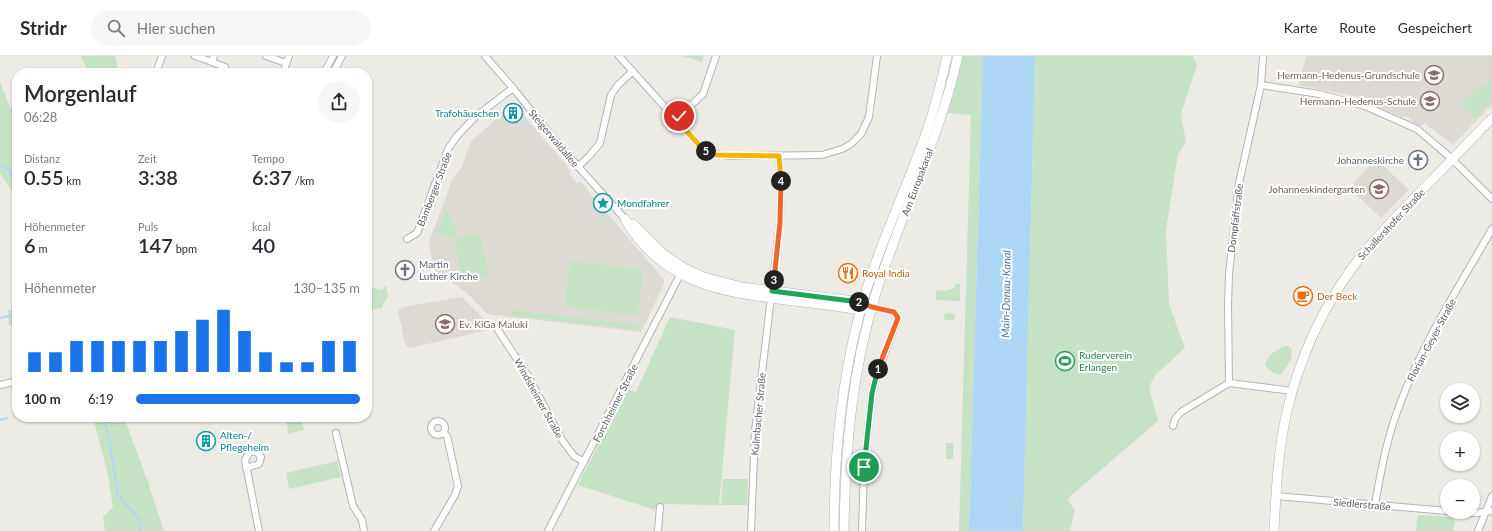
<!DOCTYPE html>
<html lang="de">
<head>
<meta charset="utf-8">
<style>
  :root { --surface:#fff; --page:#f7f7f7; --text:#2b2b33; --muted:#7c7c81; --line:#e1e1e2; --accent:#1a73e8 }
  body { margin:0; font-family:Lato,sans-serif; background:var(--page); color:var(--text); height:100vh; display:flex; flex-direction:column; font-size:15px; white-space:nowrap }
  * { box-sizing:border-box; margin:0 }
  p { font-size:13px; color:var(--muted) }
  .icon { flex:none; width:22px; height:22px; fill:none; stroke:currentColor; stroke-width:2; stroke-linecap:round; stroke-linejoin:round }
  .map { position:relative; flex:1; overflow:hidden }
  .panel { position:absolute; left:12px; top:12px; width:360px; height:354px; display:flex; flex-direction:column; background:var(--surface); border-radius:16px; box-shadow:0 1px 3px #0004 }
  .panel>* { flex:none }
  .tools { position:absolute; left:1440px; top:327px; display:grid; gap:8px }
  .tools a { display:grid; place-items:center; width:40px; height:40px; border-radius:50%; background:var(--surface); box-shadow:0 1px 3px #0004; font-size:20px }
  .pin { position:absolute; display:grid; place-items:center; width:34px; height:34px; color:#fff; margin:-17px; border:2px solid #fff; border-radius:50%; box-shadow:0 1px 4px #0007 }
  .km { position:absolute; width:20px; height:20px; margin:-10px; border-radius:50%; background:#222; color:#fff; font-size:11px; line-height:20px; text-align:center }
  .round { display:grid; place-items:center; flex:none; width:42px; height:42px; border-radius:21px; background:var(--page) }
  .summary { display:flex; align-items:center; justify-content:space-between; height:68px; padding:0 12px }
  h1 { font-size:22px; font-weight:600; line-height:30px }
  .metrics { display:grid; grid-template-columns:repeat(3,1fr); gap:6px; height:68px; padding:4px 12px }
  .metrics div { display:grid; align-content:center }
  .metrics b { font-size:20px; font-weight:600 }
  .metrics small { font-size:11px; font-weight:400 }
  .metrics p { font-size:11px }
  .chart { height:112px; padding:8px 12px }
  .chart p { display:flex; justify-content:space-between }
  .chart svg { width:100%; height:72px; margin-top:4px; stroke:var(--accent); stroke-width:6 }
  ul { padding:0 12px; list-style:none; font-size:13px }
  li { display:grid; grid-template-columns:64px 48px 1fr; align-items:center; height:30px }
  li i { height:10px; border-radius:5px; background:var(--accent) }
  header { display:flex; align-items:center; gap:24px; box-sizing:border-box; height:56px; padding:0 20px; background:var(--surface); border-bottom:1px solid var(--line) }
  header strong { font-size:19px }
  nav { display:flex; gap:22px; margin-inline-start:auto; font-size:14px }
  .search { width:280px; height:36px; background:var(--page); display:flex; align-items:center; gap:10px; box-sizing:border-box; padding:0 14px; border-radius:22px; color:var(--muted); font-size:15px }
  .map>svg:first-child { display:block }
  .education { fill:#dddad3 }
  .green { fill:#c5e2c4 }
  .water { fill:#add7f5 }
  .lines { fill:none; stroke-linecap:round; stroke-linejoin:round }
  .stream { stroke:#add7f5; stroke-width:2 }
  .street-casing { stroke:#b2b5b8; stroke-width:8 }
  .secondary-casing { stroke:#b1b4b8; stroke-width:10 }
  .street { stroke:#fff; stroke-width:6 }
  .secondary { stroke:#fff; stroke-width:9 }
  .split-1-casing { stroke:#fff; stroke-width:8 }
  .split-2-casing { stroke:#fff; stroke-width:8 }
  .split-3-casing { stroke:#fff; stroke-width:8 }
  .split-4-casing { stroke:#fff; stroke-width:8 }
  .split-5-casing { stroke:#fff; stroke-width:8 }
  .split-6-casing { stroke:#fff; stroke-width:8 }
  .split-1 { stroke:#22a559; stroke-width:5 }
  .split-2 { stroke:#f0652b; stroke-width:5 }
  .split-3 { stroke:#22a559; stroke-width:5 }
  .split-4 { stroke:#f0652b; stroke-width:5 }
  .split-5 { stroke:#f5b400; stroke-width:5 }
  .split-6 { stroke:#f5b400; stroke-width:5 }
  .labels { text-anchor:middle; stroke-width:4; stroke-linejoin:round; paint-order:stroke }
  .education-label { font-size:10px; fill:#785e54; stroke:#fff; text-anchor:end }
  .culture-label { font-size:10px; fill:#0d838f; stroke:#fff; text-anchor:start }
  .street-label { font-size:10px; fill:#5d6063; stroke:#fff }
  .worship-label { font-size:10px; fill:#5b616d; stroke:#fff; text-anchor:end }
  .food-label { font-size:10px; fill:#c56008; stroke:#fff; text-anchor:start }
  .leisure-label { font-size:10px; fill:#27864d; stroke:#fff; text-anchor:start }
  .water-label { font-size:11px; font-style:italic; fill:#4c79a6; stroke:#fff }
</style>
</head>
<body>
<header>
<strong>Stridr</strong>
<div class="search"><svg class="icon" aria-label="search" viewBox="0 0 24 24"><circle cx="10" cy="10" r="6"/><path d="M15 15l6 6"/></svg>Hier suchen</div>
<nav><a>Karte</a><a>Route</a><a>Gespeichert</a></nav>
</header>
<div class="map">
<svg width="1492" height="475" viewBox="0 0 1492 475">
  <rect width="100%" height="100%" fill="#edebe5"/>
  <g class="education">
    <polygon points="1306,0 1492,0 1492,49 1453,89 1425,67 1421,70 1413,66 1411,63 1405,60 1402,61 1358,41 1299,29"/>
    <polygon points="514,48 571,115 569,117 577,127 580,125 664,224 664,228 641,276 487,258 467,237 434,214 429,186 453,122 461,113 471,85"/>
    <polygon points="1376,103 1409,134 1381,162 1349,132"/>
    <polygon points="462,241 494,273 409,292 405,288 398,255 403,251"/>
  </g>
  <g class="green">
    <polygon points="81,0 115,0 119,17 87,17 88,16"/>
    <polygon points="682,0 704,0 702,6"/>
    <polygon points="962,0 983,0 969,475 959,475 971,59 947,57"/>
    <polygon points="1035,0 1193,0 1197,9 1181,58 1186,86 1178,98 1166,174 1169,248 1185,292 1155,319 1149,331 1158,365 1067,443 1075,454 1070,475 1023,475"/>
    <polygon points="1492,22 1492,45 1475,63 1460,48 1479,29 1482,32"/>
    <polygon points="0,27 11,53 17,50 17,143 0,117"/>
    <polygon points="446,153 457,174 455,180 448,181 437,177"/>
    <polygon points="480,177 489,220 463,226 454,183"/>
    <polygon points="570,205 644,214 638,260 564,250"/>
    <polygon points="367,212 371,233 376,232 378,234 384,233 384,231 386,230 388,240 383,248 382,252 367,254"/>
    <polygon points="956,228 960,228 960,245 936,244 936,234 945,235 954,232"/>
    <polygon points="17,252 17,288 13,270 9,270 8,255"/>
    <polygon points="512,254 640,269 639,274 511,259"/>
    <polygon points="945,257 955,258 954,264 944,264"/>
    <polygon points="670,261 735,274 719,449 657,448 655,454 578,429 626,333 636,336"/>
    <path d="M1288,290L1292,293L1291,304L1281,319C1273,318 1269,315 1265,308C1268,298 1278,292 1288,290Z"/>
    <polygon points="93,361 124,361 148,426 164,475 105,475 103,460 113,452 108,419"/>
    <polygon points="285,361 301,361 304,374 287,378 288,373"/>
    <rect x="946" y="387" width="7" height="16"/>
    <polygon points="337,405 341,421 289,433 286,417"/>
    <polygon points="723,423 748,423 747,449 721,449"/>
    <polygon points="1419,459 1451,461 1455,465 1454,475 1416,475 1417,462"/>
  </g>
  <polygon class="water" points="983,0 1035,0 1023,475 969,475"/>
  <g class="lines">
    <g class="stream">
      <polyline points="0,109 8,113 17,130"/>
      <polyline points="0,262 9,260 17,257"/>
      <polyline points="103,361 109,381 118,439 139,463 141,475"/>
      <polyline points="0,364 7,362"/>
    </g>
    <g class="street-casing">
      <g id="street">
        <polyline points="195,0 212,6 214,0"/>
        <polyline points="266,0 286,7"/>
        <polyline points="485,0 513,32 557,87 625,163"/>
        <path d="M619,0L699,89C710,98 716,99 730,100L822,99L842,93L851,88L861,78L869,61L877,0"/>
        <polyline points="212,6 225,11 223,17"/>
        <polyline points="156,17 162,0"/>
        <polyline points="283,17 289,0"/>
        <polyline points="324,17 333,0"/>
        <polyline points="333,17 342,0"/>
        <polyline points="1261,29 1319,38 1365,50 1417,73 1452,103 1492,143"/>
        <polyline points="676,63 703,38 716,0"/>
        <polyline points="578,111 590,99 600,87 611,39 618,29 633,15"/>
        <polyline points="407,183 417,177 448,93 457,80 475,61 513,32"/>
        <polyline points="498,274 528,320 562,384 574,400 584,406"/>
        <polyline points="1229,327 1228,249 1229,218 1239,127 1261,29 1263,0"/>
        <polyline points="0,329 17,325"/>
        <circle cx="438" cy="372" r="7"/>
        <polyline points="1173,370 1175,363 1181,356 1229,327 1293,335"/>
        <polyline points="336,377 353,450 362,464 364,475"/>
        <path d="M246,412L259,408L261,401C258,396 254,394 249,397L245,404L259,475"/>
        <polyline points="1276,440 1447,455"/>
        <path d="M1375,449C1381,414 1387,381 1400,348C1422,288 1460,229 1492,173"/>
        <polyline points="1461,456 1476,457 1492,455"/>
        <polyline points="434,475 455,439 458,430 447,380 444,377"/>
        <polyline points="548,475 682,215"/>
        <polyline points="658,475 660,451"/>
        <polyline points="751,475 755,375 780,166 781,129 779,100"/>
        <polyline points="862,475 864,411 872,337 877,318 898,262 894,256 872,251"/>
        <polyline points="1478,475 1492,440"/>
      </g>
    </g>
    <g class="secondary-casing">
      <g id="secondary">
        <path d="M625,163C630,173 636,180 643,188C681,231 732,237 786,244C811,247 836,250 861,254L867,252"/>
        <polyline points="633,168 662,197 684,212 704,221 742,231 863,246 867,248"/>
        <path d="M834,475C834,394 842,313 866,235C885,174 914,117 933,56C938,38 943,19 947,0"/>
        <path d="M844,475C845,394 852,314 876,237C901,157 940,82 958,0"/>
        <path d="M1274,475C1276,435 1278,394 1287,355C1299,305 1320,257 1350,215C1370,187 1394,163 1418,138C1443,113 1467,88 1492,62"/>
      </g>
    </g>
    <use href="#street" class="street"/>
    <use href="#secondary" class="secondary"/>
  </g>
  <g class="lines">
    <g class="split-1-casing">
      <polyline id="split-1" points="864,411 872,337 878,313"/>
    </g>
    <g class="split-2-casing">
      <polyline id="split-2" points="859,246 872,251 894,256 898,262 878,313"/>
    </g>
    <g class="split-3-casing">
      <polyline id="split-3" points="774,224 772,235 859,246"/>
    </g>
    <g class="split-4-casing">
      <polyline id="split-4" points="774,224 780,166 781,125"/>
    </g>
    <g class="split-5-casing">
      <polyline id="split-5" points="706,95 716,99 779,100 781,125"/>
    </g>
    <g class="split-6-casing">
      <polyline id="split-6" points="679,60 676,63 699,89 706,95"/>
    </g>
    <use href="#split-1" class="split-1"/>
    <use href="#split-2" class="split-2"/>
    <use href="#split-3" class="split-3"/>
    <use href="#split-4" class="split-4"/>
    <use href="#split-5" class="split-5"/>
    <use href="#split-6" class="split-6"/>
  </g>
  <defs>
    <g id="school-ring" transform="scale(1)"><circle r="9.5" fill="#fff" stroke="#8d6e63" stroke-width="1.5"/><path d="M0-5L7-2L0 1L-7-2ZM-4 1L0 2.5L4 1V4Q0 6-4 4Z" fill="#8d6e63"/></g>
    <g id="building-ring" transform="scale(1)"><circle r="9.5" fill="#fff" stroke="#0f9aa8" stroke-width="1.5"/><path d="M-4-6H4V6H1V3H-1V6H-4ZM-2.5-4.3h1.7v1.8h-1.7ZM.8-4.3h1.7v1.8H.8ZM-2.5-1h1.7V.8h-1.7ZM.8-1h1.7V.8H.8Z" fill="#0f9aa8"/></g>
    <g id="church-ring" transform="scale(1)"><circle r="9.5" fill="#fff" stroke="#6b7280" stroke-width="1.5"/><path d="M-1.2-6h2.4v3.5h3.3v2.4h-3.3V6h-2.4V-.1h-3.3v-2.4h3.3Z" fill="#6b7280"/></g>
    <g id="sight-ring" transform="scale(1)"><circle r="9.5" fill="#fff" stroke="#0f9aa8" stroke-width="1.5"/><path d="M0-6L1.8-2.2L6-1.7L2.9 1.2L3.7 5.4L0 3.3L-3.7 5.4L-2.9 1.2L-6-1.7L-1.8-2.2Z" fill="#0f9aa8"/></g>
    <g id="restaurant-ring" transform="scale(1)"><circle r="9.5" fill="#fff" stroke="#e8710a" stroke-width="1.5"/><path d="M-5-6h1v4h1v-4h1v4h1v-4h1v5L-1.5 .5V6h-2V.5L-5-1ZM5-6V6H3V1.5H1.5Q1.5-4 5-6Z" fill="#e8710a"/></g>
    <g id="cafe-ring" transform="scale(1)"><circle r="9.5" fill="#fff" stroke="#e8710a" stroke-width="1.5"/><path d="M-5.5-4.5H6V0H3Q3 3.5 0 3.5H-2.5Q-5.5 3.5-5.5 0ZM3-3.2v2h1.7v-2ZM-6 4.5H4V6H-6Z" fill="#e8710a"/></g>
    <g id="stadium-ring" transform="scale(1)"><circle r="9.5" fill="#fff" stroke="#2e9e5b" stroke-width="1.5"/><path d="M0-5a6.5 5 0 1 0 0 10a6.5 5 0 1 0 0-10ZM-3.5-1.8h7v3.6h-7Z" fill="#2e9e5b"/></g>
  </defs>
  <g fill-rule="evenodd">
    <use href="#school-ring" x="1434" y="19"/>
    <use href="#school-ring" x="1430" y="45"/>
    <use href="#building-ring" x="513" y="57"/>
    <use href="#church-ring" x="1418" y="104"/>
    <use href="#school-ring" x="1379" y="133"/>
    <use href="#sight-ring" x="603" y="147"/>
    <use href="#church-ring" x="405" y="214"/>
    <use href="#restaurant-ring" x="848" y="217"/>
    <use href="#cafe-ring" x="1303" y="240"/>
    <use href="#school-ring" x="445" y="268"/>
    <use href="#stadium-ring" x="1065" y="305"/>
    <use href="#building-ring" x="206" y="385"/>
  </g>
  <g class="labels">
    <g class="education-label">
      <text x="1420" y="23">Hermann-Hedenus-Grundschule</text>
      <text x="1416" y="49">Hermann-Hedenus-Schule</text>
      <text x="1365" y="137">Johanneskindergarten</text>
      <text x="459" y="272" text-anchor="start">Ev. KiGa Maluki</text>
    </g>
    <g class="culture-label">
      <text x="499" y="61" text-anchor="end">Trafohäuschen</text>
      <text x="617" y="151">Mondfahrer</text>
      <text x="220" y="383">Alten-/<tspan x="220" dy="12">Pflegeheim</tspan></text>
    </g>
    <g class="street-label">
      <text transform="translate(554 82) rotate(50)" y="4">Steigerwaldallee</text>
      <text transform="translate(917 126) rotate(-69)" y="4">Am Europakanal</text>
      <text transform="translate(434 133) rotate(-69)" y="4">Bamberger Straße</text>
      <text transform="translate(1235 162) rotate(-83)" y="4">Dompfaffstraße</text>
      <text transform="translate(1391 168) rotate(-47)" y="4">Schallershofer Straße</text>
      <text transform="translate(1431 284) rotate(-62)" y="4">Florian-Geyer-Straße</text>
      <text transform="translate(539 342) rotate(61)" y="4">Windsheimer Straße</text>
      <text transform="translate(615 347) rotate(-63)" y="4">Forchheimer Straße</text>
      <text transform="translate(758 358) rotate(-85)" y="4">Kulmbacher Straße</text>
      <text transform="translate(1362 448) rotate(5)" y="4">Siedlerstraße</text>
    </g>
    <g class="worship-label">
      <text x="1404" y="108">Johanneskirche</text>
      <text x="419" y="212" text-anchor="start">Martin<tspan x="419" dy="12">Luther Kirche</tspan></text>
    </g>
    <g class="food-label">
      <text x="862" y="221">Royal India</text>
      <text x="1317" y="244">Der Beck</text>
    </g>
    <g class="leisure-label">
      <text x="1079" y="303">Ruderverein<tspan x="1079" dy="12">Erlangen</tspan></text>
    </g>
    <g class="water-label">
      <text transform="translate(1006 238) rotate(-89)" y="4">Main-Donau-Kanal</text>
    </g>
  </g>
</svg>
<div class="tools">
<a><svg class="icon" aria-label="layers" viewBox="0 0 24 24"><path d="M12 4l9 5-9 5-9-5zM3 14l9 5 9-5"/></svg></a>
<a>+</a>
<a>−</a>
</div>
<div class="pin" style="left:864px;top:411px;background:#1e9e55"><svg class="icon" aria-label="arrive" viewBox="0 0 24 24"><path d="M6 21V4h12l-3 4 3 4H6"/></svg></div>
<div class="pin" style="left:679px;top:60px;background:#d93025"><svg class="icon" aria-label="check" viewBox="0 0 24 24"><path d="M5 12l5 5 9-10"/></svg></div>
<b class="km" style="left:878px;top:313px">1</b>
<b class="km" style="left:859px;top:246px">2</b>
<b class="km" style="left:774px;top:224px">3</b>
<b class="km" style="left:781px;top:125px">4</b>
<b class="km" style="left:706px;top:95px">5</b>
<section class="panel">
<div class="summary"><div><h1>Morgenlauf</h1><p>06:28</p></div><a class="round"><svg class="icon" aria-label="share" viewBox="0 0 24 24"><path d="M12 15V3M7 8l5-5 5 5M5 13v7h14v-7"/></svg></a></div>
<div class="metrics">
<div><p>Distanz</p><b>0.55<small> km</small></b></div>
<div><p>Zeit</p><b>3:38</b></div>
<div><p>Tempo</p><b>6:37<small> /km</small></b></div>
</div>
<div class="metrics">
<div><p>Höhenmeter</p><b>6<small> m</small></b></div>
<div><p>Puls</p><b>147<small> bpm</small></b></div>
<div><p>kcal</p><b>40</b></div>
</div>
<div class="chart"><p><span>Höhenmeter</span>130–135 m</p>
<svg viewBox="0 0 160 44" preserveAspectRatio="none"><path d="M5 44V32M15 44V32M25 44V25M35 44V25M45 44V25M55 44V25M65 44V25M75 44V19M85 44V12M95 44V6M105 44V19M115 44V32M125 44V38M135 44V38M145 44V25M155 44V25"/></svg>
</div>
<ul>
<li><b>100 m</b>6:19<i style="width:100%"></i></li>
</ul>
</section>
</div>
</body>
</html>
